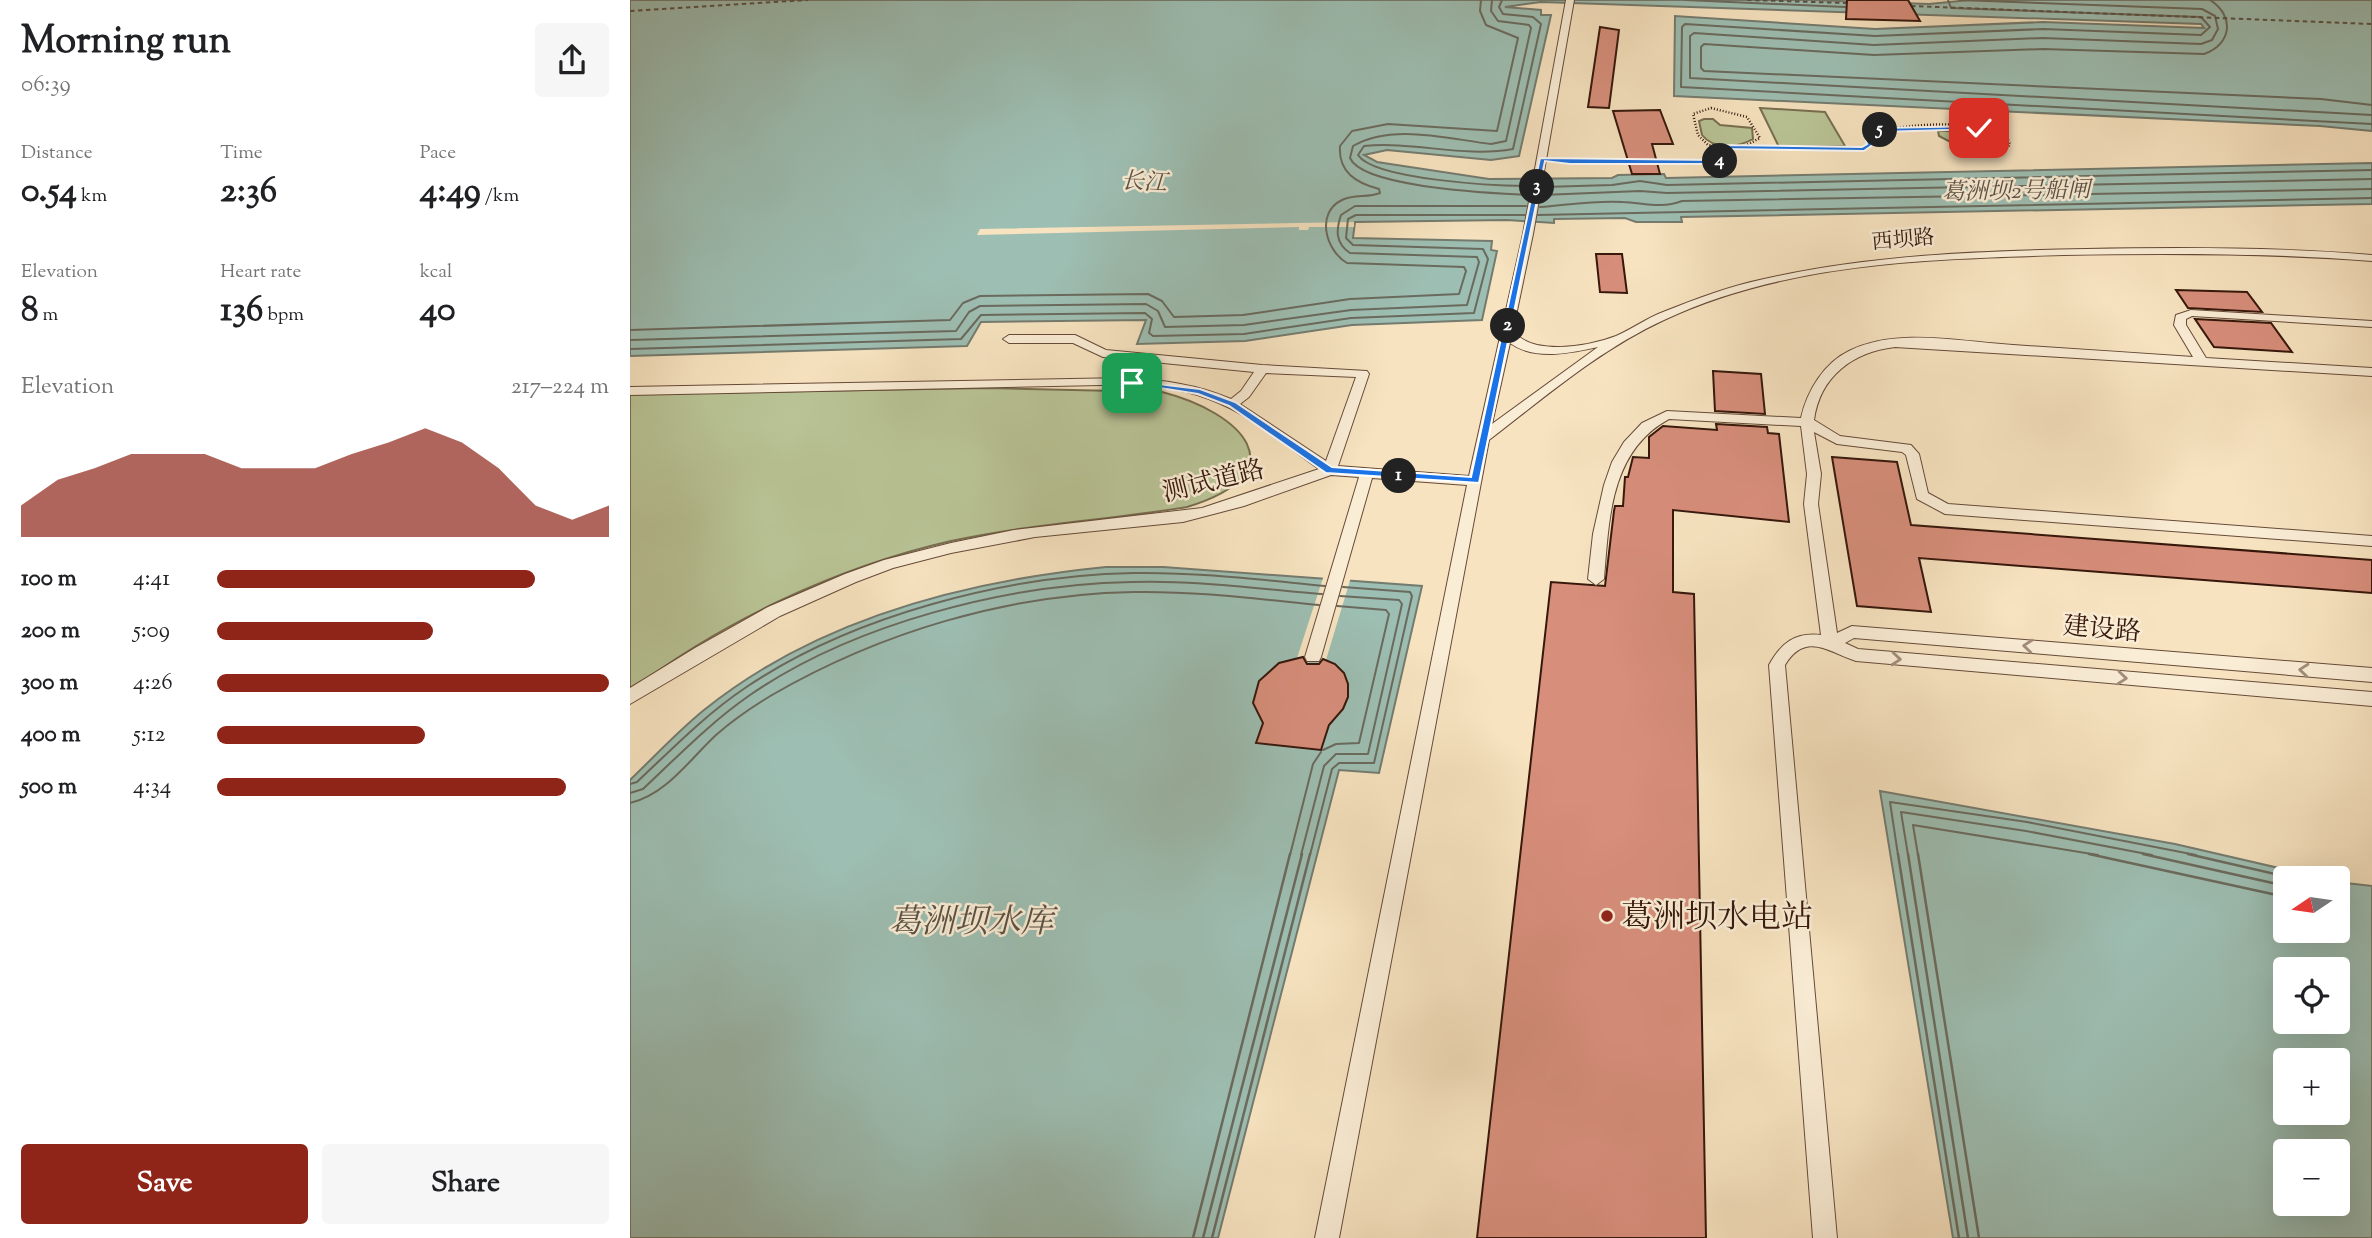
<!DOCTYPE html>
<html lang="en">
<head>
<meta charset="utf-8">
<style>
  :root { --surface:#fff; --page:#f6f6f6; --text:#202124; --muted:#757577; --accent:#8f2418 }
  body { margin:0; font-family:"Sorts Mill Goudy","Noto Serif SC",serif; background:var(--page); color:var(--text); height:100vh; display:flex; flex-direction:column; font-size:26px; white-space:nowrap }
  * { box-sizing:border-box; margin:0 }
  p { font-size:23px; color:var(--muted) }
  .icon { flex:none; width:38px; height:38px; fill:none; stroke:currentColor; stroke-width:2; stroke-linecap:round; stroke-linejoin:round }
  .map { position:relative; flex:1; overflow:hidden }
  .sheet { display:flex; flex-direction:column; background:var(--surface); width:630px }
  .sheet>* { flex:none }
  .needle { width:46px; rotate:257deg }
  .controls { position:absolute; left:1643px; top:866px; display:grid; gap:14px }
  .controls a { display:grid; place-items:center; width:77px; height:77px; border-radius:7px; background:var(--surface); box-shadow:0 7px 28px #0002; font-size:35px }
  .pin { position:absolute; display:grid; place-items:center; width:60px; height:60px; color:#fff; margin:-30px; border-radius:14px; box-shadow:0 4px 10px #0006 }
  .km { position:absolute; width:35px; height:35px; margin:-18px; border-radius:50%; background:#222; color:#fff; font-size:19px; line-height:35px; text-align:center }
  .round { display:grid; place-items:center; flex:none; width:74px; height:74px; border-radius:7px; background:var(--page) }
  .headline { display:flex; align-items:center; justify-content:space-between; height:119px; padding:0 21px }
  h1 { font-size:38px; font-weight:800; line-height:52px }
  .stats { display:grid; grid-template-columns:repeat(3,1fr); gap:10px; height:119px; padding:7px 21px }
  .stats div { display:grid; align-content:center }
  .stats b { font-size:35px; font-weight:800 }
  .stats small { font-size:19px; font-weight:400 }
  .stats p { font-size:19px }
  .chart { height:196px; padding:14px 21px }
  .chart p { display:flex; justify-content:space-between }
  .chart svg { width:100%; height:126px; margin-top:7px; fill:var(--accent); opacity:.7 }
  .button { display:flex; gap:14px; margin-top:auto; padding:14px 21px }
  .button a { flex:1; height:80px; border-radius:7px; background:var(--accent); color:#fff; font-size:28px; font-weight:800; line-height:80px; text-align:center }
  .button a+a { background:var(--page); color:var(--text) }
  ul { padding:0 21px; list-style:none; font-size:23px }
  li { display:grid; grid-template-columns:112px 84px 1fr; align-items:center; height:52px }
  li i { height:18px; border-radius:9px; background:var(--accent) }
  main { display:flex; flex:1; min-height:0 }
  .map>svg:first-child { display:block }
  .green { fill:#b9c496; stroke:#786e50; stroke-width:2 }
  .water { fill:#9dbeb2; stroke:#747b6f; stroke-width:2; fill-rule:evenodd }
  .pier { fill:#f7e3c0 }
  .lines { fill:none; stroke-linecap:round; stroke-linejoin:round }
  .shore-far1 { stroke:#6a6a5e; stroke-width:2 }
  .shore { stroke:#6a6a5e; stroke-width:2.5 }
  .ferry { stroke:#5a5145; stroke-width:2; stroke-dasharray:4.5 3.5; stroke-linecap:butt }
  .building { fill:#d78e7b; stroke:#36170b; stroke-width:2 }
  .service-casing { stroke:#664a38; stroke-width:2 }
  .path { stroke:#36170b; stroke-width:2.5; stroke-dasharray:1 2; stroke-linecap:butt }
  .service { fill:#faedd6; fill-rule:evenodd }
  .oneway { stroke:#a28d7b }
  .route { fill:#1a73e8; stroke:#fff; stroke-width:2 }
  .poi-dot { fill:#8f2418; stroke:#faedd6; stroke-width:2.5 }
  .labels { text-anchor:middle; stroke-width:5; stroke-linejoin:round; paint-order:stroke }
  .far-street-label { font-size:21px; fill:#36170b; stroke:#faedd6 }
  .far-water-label { font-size:23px; font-style:italic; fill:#5a5145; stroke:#faedd6 }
  .street-label { font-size:26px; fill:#36170b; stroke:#faedd6 }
  .near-poi-label { font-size:32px; fill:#36170b; stroke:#faedd6; text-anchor:start }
  .near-water-label { font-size:33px; font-style:italic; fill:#5a5145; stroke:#faedd6 }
</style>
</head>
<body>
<main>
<section class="sheet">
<div class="headline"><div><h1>Morning run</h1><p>06:39</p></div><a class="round"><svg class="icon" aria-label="share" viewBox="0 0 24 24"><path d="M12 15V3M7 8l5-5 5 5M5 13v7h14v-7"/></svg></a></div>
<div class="stats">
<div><p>Distance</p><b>0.54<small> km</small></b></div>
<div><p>Time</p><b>2:36</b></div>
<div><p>Pace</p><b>4:49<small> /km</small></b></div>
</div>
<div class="stats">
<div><p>Elevation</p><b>8<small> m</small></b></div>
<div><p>Heart rate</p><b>136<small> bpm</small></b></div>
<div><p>kcal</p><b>40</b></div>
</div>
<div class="chart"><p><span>Elevation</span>217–224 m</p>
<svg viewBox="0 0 160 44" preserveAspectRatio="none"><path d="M0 44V33L10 24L20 20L30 15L40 15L50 15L60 20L70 20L80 20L90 15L100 11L110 6L120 11L130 20L140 33L150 38L160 33V44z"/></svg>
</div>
<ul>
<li><b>100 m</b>4:41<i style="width:81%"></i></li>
<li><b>200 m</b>5:09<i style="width:55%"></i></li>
<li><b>300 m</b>4:26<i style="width:100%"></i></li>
<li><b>400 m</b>5:12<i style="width:53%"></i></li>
<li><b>500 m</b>4:34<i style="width:89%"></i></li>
</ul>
<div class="button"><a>Save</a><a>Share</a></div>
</section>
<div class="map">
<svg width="1742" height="1238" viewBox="0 0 1742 1238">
  <rect width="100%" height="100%" fill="#f7e3c0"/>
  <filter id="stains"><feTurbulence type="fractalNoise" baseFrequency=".00286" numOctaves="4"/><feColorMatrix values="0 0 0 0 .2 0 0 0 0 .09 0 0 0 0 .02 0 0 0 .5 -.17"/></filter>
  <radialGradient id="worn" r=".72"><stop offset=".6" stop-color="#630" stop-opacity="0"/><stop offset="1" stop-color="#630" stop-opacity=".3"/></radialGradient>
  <g class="green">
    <polygon points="1130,108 1195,112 1215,146 1149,147"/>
    <path d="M1074,119H1083L1090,125L1122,128L1123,139C1107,148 1084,150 1072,135L1069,121Z"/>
    <polygon points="1308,131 1359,131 1367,136 1360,148 1332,148 1309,136"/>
    <path d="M358,388L532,392C611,412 671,472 557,507C479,520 399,524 321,541C207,567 93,621 0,691V394Z"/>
  </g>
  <g class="water">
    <polygon points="0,0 1180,0 1299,4 1340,0 1742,0 1742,131 1690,126 1044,96 1045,16 1245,29 1413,22 1574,28 1571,24 911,2 875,7 911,10 911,15 921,15 889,156 861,160 757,150 734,155 747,162 859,179 982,178 988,175 1034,174 1036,178 1742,163 1742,204 1051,217 1052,222 1006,222 995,218 924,219 924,223 877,220 725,222 723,238 862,241 861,250 867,251 852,320 722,325 615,341 507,344 516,320 351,322 337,346 0,356"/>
    <path d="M476,567H533L792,586L749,773L709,770L588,1238H0V780C24,757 48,731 74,710C187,619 335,581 476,567Z"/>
    <path d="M1250,791L1545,844L1692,878H1656V931H1708V882L1742,886V1238H1323ZM1656,970H1708V1022H1656ZM1708,1060V1113H1656V1060ZM1656,1152H1708V1204H1656Z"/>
  </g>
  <g class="pier">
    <polygon points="724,222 724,227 679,227 678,230 669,230 669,227 347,235 350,229"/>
    <polygon points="694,575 721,577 696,660 667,658"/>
  </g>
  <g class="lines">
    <g class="shore-far1">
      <path d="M862,0L861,11L868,21L899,25L901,28L876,141L861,144C818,139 762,123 723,146L720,158C733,188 864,193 898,195"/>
      <path d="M872,0L869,7L873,14L903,17L911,24L883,149C833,158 784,141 734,146L728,155C744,180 868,186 900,186"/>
      <polyline points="1055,0 1215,7"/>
      <polyline points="1318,0 1321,8 1571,17 1580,27 1571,35 1413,29 1245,36 1055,24 1052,27 1051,87 1742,124"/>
      <polyline points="1329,0 1572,9 1585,16 1588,29 1582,40 1571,44 1413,38 1244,45 1064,33 1060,36 1060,78 1742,115"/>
      <path d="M1580,0C1605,16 1602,44 1574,54L1413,49L1244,55L1074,44L1071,47V68L1074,71L1691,99L1742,105"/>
      <polyline points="913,187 982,185 1010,181 1037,185 1742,170"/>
      <polyline points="912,195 1010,191 1037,193 1742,179"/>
      <path d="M910,207C937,205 966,200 993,202C1014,203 1031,209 1052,201L1742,189"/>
      <polyline points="908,215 1742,198"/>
      <path d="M0,330L320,320L333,303L350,296L518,294L532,301L544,317L613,315L720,299L829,294L836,271L834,267L717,263C696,251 685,213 712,200C724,194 738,198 750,193L749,189C726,183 708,172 710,146L722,131L758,124L867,131L888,38L856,25L850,11L851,0"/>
      <path d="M0,340L326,331L339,312L350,306L516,304L528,311L535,327L614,325L721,310L837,305L849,262L847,257L720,253C705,243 706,230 711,215L725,206H896"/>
      <polyline points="0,349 331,339 351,315 515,313 522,319 519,333 523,336 614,334 721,318 844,313 858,259 853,249 723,245 716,238 718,219 726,215 895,215"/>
      <polyline points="693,750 706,744 729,743 759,614 756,610 707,606"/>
      <path d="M0,784L7,782C42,749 75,715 115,688C221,616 377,575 504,573C568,572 632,580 695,586"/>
      <path d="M0,793L13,789C48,756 81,722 120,695C223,624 377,584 502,582C565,580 629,589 692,594"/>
      <path d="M0,803C36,795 60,759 86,735C103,720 122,707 142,695C251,632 378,594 504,592C566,591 628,599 689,605"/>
      <polyline points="660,855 683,764 691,752"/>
      <polyline points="671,855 694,766 706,754 738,754 772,604 769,600 710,596"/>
      <polyline points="680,855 702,769 709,763 744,763 782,596 780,592 713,587"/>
      <polyline points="1268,855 1260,802 1397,822 1566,855"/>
      <polyline points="1278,855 1271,812 1396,831 1522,855"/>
      <polyline points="1288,855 1283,825 1468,855"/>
    </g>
    <g class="shore">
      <polyline points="1268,854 1329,1238"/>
      <polyline points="1278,854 1338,1238"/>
      <polyline points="1288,854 1349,1238"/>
      <polyline points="1459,854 1656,897"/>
      <polyline points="1513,854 1656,886"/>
      <polyline points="1558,854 1662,878"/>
      <polyline points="563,1238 660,854"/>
      <polyline points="573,1238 672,854"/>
      <polyline points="582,1238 680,854"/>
    </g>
    <g class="ferry">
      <polyline points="1117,0 1216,3"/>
      <polyline points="1281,6 1742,24"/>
      <polyline points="0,11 178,0"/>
    </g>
  </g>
  <g class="building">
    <polygon points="1217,0 1278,0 1290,21 1216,19"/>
    <polygon points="970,27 989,30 979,108 958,107"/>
    <polygon points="1030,110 1043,144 1022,144 1030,174 1002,174 983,111"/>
    <polygon points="966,254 992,254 997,293 970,292"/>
    <polygon points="1546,290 1617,292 1632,312 1558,308"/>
    <polygon points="1565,319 1641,323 1662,352 1584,347"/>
    <polygon points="1083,371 1131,374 1135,414 1085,411"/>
    <polygon points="1086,424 1137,427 1138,433 1149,434 1159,522 1043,510 1043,592 1064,594 1076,1238 847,1238 921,582 975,586 984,511 985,506 993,506 995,477 998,477 1003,457 1019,458 1019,437 1033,426 1087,430"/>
    <polygon points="1202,457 1267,462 1281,525 1742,560 1742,593 1289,558 1301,612 1227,606"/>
    <polygon points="673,657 677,664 689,664 693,659 705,664 714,673 718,684 718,697 713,709 699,725 691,750 626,743 633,723 623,703 629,681 649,663"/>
  </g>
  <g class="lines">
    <g class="service-casing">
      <g id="service">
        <path d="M936,0H944L903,234L883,330C901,357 960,346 986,336C1002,329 1017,318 1033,312C1066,299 1100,286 1134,279C1240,255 1348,251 1456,249C1551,247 1647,247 1742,255V261C1640,253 1537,253 1434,255C1301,259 1157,262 1034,320C969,350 915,397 859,440L709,1238H685L837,485L742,478L691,657L689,661H677L675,657L729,477L701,475L614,506L553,522L405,537L321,553L263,568L226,582L150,616L0,704V688L65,648L138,607L215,574L254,560L321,543L384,530L572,508L689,469C654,444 620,414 579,399C544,386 507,385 471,385L0,395V387L496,378C532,380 567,384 601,399L611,391L624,372L473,357L443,343H379L373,339L379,335H445L476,350L632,365L737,371L739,374L708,466L839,476L893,234ZM880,343C905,361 940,353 968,347L862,424ZM636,373L726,377L696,461L610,404L619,397Z"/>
        <path d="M1561,310L1742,321V327L1562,316L1556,319V325L1576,358L1742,368V376L1265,347C1223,352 1190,376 1184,420L1210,436L1281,445L1289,454L1298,493L1318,504L1742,536V546L1315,514L1287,499L1276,455L1272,452L1207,444L1184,432L1191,474L1188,504L1207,633L1222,626L1742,668V682L1224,638L1215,643L1228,649L1742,692V706L1226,661C1198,652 1176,631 1155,665L1207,1238H1183L1139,665C1151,643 1165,632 1191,635L1174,504L1177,474L1171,426L1039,419C980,451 979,519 974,579L966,585L958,579L963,534L974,485L982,462L994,442L1012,423L1037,411L1171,418C1177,391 1194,363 1219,351C1267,327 1331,342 1383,345C1443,349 1503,353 1563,357L1544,325L1546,315Z"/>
      </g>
    </g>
    <g class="path">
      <polygon points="1081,108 1117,117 1130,138 1111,148 1078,145 1068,135 1063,114"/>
      <path d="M1118,147L1234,149L1241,144L1237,136L1246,132C1279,124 1352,117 1379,141L1380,145L1376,147"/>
      <polyline points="927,161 1089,161 1087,147"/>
    </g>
    <use href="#service" class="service"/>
  </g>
  <defs><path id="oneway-chevron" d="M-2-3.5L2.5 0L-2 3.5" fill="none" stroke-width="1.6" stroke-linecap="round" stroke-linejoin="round" transform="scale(1.75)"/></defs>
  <g class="oneway">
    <use href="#oneway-chevron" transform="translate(1398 646) rotate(-175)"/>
    <use href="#oneway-chevron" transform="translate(1266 659) rotate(5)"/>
    <use href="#oneway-chevron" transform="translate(1674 670) rotate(-175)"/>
    <use href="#oneway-chevron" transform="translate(1492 678) rotate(5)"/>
  </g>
  <polygon class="route" points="1349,126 1351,129 1250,132 1240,136 1244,144 1234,151 1091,149 1093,162 1089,164 940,164 915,161 849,483 696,473 599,406 568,394 498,383 502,381 570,389 605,402 702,467 841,477 910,158 1086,160 1084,147 1087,145 1232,147 1237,144 1234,134 1249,128"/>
  <circle class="poi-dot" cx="977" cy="916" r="7"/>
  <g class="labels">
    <g class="far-street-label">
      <text transform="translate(1273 239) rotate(-5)" y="7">西坝路</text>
    </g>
    <g class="far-water-label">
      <text transform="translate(514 181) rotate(3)" y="8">长江</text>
      <text transform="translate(1386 190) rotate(-1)" y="8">葛洲坝2号船闸</text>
    </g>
    <g class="street-label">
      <text transform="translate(583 480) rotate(-14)" y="9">测试道路</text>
      <text transform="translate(1472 628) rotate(5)" y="9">建设路</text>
    </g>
    <g class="near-poi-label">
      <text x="991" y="927">葛洲坝水电站</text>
    </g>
    <g class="near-water-label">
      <text x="341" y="932">葛洲坝水库</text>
    </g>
  </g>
  <rect width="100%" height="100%" filter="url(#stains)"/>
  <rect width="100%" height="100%" fill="url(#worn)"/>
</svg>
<div class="controls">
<a><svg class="needle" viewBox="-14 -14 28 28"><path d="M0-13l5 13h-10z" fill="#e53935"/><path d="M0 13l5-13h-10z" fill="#757577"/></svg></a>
<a><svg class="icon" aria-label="locate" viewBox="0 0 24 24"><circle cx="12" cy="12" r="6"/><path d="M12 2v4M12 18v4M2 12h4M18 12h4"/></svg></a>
<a>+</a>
<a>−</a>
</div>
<div class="pin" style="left:502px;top:383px;background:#1e9e55"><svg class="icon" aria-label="arrive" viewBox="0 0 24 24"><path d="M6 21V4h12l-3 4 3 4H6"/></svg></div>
<div class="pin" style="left:1349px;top:128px;background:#d93025"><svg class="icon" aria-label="check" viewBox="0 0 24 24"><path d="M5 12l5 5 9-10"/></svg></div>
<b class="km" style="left:769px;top:476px">1</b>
<b class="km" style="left:878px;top:326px">2</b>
<b class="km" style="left:907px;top:187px">3</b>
<b class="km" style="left:1090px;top:161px">4</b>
<b class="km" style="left:1250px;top:130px">5</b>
</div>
</main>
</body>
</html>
